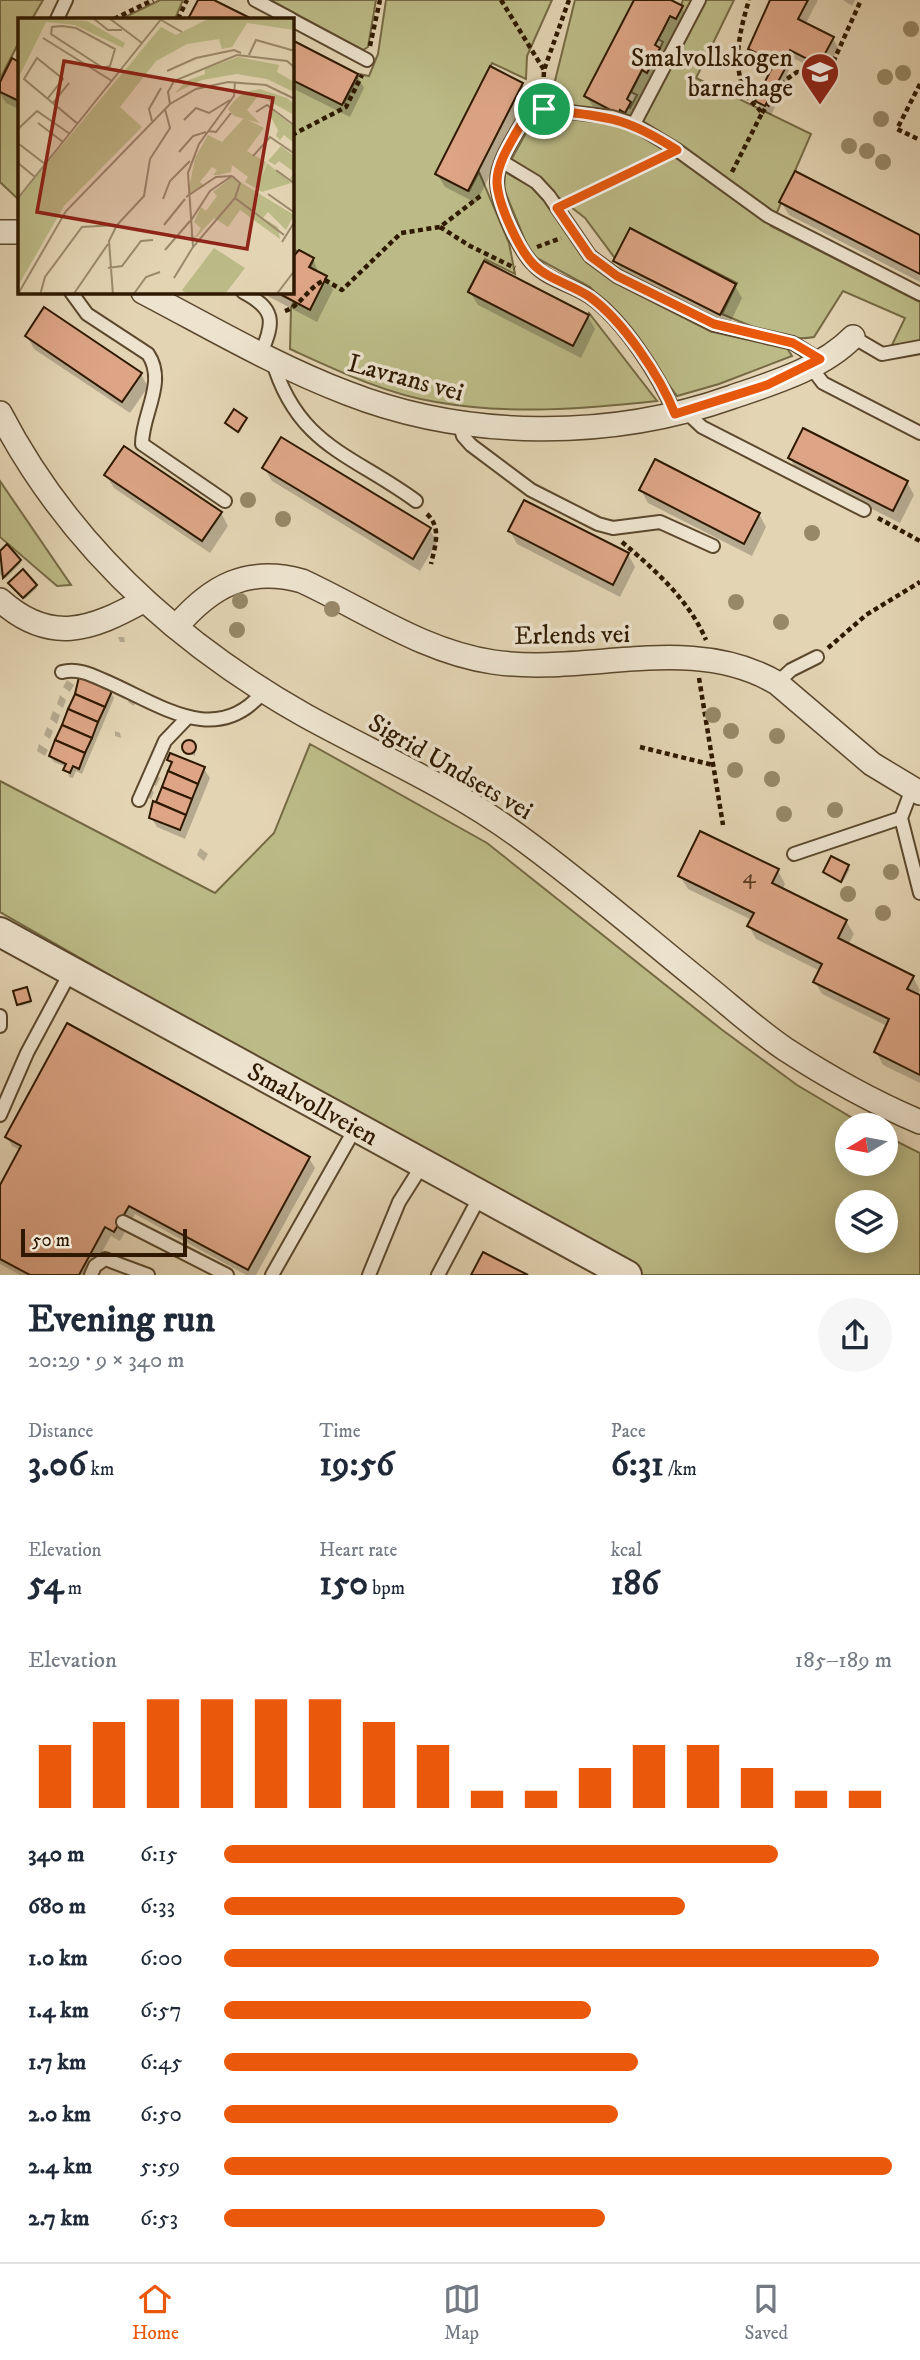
<!DOCTYPE html>
<html lang="en">
<head>
<meta charset="utf-8">
<style>
  :root { --surface:#fff; --page:#f6f6f7; --text:#1f2937; --muted:#747a83; --line:#e0e1e3; --accent:#ea580c }
  body { margin:0; font-family:"IM FELL DW Pica",serif; background:var(--page); color:var(--text); height:100vh; display:flex; flex-direction:column; font-size:26px; white-space:nowrap }
  * { box-sizing:border-box; margin:0 }
  p { font-size:23px; color:var(--muted) }
  .icon { flex:none; width:38px; height:38px; fill:none; stroke:currentColor; stroke-width:2; stroke-linecap:round; stroke-linejoin:round }
  .map { position:relative; height:1275px; overflow:hidden }
  .details { display:flex; flex-direction:column; background:var(--surface); flex:1 }
  .details>* { flex:none }
  .needle { width:46px; rotate:260deg }
  .fabs { position:absolute; left:835px; top:1113px; display:grid; gap:14px }
  .fabs a { display:grid; place-items:center; width:63px; height:63px; border-radius:50%; background:var(--surface); box-shadow:0 4px 18px #0003; font-size:35px }
  .scale { position:absolute; left:21px; bottom:18px; width:166px; box-sizing:border-box; padding-left:7px; border:4px solid #2e1900; border-top:0; font-size:19px; line-height:24px; white-space:nowrap; color:#2e1900; -webkit-text-stroke:5px #ede3ce; paint-order:stroke }
  .pin { position:absolute; display:grid; place-items:center; width:60px; height:60px; color:#fff; margin:-30px; border:4px solid #fff; border-radius:50%; box-shadow:0 2px 7px #0007 }
  .round { display:grid; place-items:center; flex:none; width:74px; height:74px; border-radius:37px; background:var(--page) }
  .head { display:flex; align-items:center; justify-content:space-between; height:119px; padding:0 28px }
  h1 { font-size:38px; font-weight:800; line-height:52px }
  .metrics { display:grid; grid-template-columns:repeat(3,1fr); gap:10px; height:119px; padding:7px 28px }
  .metrics div { display:grid; align-content:center }
  .metrics b { font-size:35px; font-weight:800 }
  .metrics small { font-size:19px; font-weight:400 }
  .metrics p { font-size:19px }
  .chart { height:196px; padding:14px 28px }
  .chart p { display:flex; justify-content:space-between }
  .chart svg { width:100%; height:126px; margin-top:7px; stroke:var(--accent); stroke-width:6 }
  ul { padding:0 28px; list-style:none; font-size:23px }
  li { display:grid; grid-template-columns:112px 84px 1fr; align-items:center; height:52px }
  li i { height:18px; border-radius:9px; background:var(--accent) }
  .menu { display:flex; justify-content:space-around; align-items:center; height:98px; border-top:2px solid var(--line); background:var(--surface); font-size:19px; color:var(--muted) }
  .menu a { display:grid; justify-items:center; gap:4px }
  .menu .active { color:var(--accent) }
  .map>svg:first-child { display:block }
  .green { fill:#bcbb87; stroke:#756a44; stroke-width:2; fill-rule:evenodd }
  .shadow { fill:#0003 }
  .building { fill:#dda586; stroke:#2e1900; stroke-width:2 }
  .lines { fill:none; stroke-linecap:round; stroke-linejoin:round }
  .service-casing { stroke:#5b482d; stroke-width:16 }
  .minor-casing { stroke:#5b482d; stroke-width:26 }
  .tertiary-casing { stroke:#5b482d; stroke-width:32 }
  .path { stroke:#2e1900; stroke-width:4.5; stroke-dasharray:5 3.5; stroke-linecap:butt }
  .service { stroke:#ede3ce; stroke-width:12 }
  .minor { stroke:#ede3ce; stroke-width:23 }
  .tertiary { stroke:#ede3ce; stroke-width:28 }
  .tree { fill:#978867 }
  .route-casing { stroke:#fff; stroke-width:14 }
  .route { stroke:#ea580c; stroke-width:9 }
  .labels { text-anchor:middle; stroke-width:7; stroke-linejoin:round; paint-order:stroke }
  .number-label { font-size:23px; fill:#5a3c22 }
  .poi-label { font-size:26px; fill:#2e1900; stroke:#ede3ce; text-anchor:end }
  .street-label { font-size:26px; fill:#2e1900; stroke:#ede3ce }
  .inset-road { fill:none; stroke:#9b896b; stroke-width:2 }
  .view { fill:#8f2418; fill-opacity:0.15; stroke:#8f2418; stroke-width:3.5 }
  .inset-edge { fill:none; stroke:#2e1900; stroke-width:3.5 }
</style>
</head>
<body>
<div class="map">
<svg width="920" height="1275" viewBox="0 0 920 1275">
  <rect width="100%" height="100%" fill="#e3d4b3"/>
  <filter id="stains"><feTurbulence type="fractalNoise" baseFrequency=".00286" numOctaves="4"/><feColorMatrix values="0 0 0 0 .2 0 0 0 0 .09 0 0 0 0 .02 0 0 0 .5 -.17"/></filter>
  <radialGradient id="worn" r=".72"><stop offset=".6" stop-color="#630" stop-opacity="0"/><stop offset="1" stop-color="#630" stop-opacity=".3"/></radialGradient>
  <g class="green">
    <polygon points="0,0 43,0 32,19 19,19 19,42 0,79"/>
    <polygon points="160,0 183,0 175,19 121,19"/>
    <polygon points="270,0 376,0 368,47 363,50"/>
    <path d="M386,0H552L527,56L526,79L492,63L436,174L469,191L479,172L509,243L515,274L485,259L468,291L572,345L589,313L657,401C584,409 509,415 436,402C386,394 336,370 290,349L291,308L313,261L292,248V77L344,103L359,74L369,76L378,54Z"/>
    <path d="M575,0H635L591,88L630,108L637,95L631,92L645,64L651,66L663,42L658,39L672,12L678,14L683,0H734L696,78L811,134L771,226L920,302V341L891,347L905,318L843,291L814,337C784,343 749,325 722,314L737,283L633,230L617,261L585,218L511,160L531,124L540,122L548,109Z"/>
    <polygon points="0,91 19,101 19,200 0,182"/>
    <polygon points="505,172 542,193 616,280 787,348 792,356 719,384 677,396 620,318 590,287 531,255 504,189"/>
    <polygon points="0,481 71,585 57,586 0,537"/>
    <path d="M310,744L487,843L721,1029L797,1085L864,1125H847V1164H886V1136L920,1153V1275H632L0,912V781L215,893L274,833ZM847,1202H886V1241H847Z"/>
  </g>
  <g class="shadow">
    <polygon points="636,0 668,0 681,7 689,20 626,125 594,108 586,96"/>
    <polygon points="772,0 818,0 805,25 833,38 838,48 825,74 795,59 787,74 790,78 771,115 762,111 757,101 774,68 755,58 750,49"/>
    <polygon points="843,0 855,0 852,6"/>
    <polygon points="292,42 357,75 364,88 350,117 292,88"/>
    <polygon points="13,61 19,64 19,109 6,103 0,93"/>
    <polygon points="522,84 530,97 476,203 445,187 437,174"/>
    <polygon points="781,202 920,237 920,282 789,215"/>
    <polygon points="313,259 319,274 326,277 333,290 317,322 260,292 292,292"/>
    <polygon points="615,261 735,286 742,298 728,327 623,273"/>
    <polygon points="470,292 588,316 595,329 581,358 478,305"/>
    <polygon points="27,336 141,374 148,387 130,413 34,349"/>
    <polygon points="246,419 240,433 227,423"/>
    <polygon points="790,458 907,482 914,495 900,523 797,471"/>
    <polygon points="264,468 430,530 437,542 420,571 272,481"/>
    <polygon points="106,475 221,513 228,526 210,553 114,488"/>
    <polygon points="641,490 759,514 766,527 752,556 648,503"/>
    <polygon points="510,531 628,554 635,567 620,597 517,544"/>
    <polygon points="7,547 21,563 5,579 0,574 0,553"/>
    <polygon points="12,585 36,586 37,588 25,599"/>
    <polygon points="118,637 124,637 125,642 120,642"/>
    <polygon points="67,680 74,685 70,692 63,687"/>
    <polygon points="111,692 114,698 82,774 76,771 73,778 69,777 67,767 54,762 50,756"/>
    <polygon points="60,695 66,700 63,708 57,704"/>
    <polygon points="130,698 135,703 134,706 128,702"/>
    <polygon points="53,711 60,715 57,724 50,719"/>
    <polygon points="47,727 53,731 50,739 44,735"/>
    <polygon points="115,731 120,733 121,738 115,736"/>
    <polygon points="185,743 196,747 195,756 184,751"/>
    <polygon points="39,744 48,750 45,756 37,751"/>
    <polygon points="169,760 204,769 210,778 185,839 157,827 151,817 172,765"/>
    <polygon points="154,773 160,778 156,786 152,784"/>
    <polygon points="149,788 154,792 151,799 146,795"/>
    <polygon points="200,848 208,854 204,861 197,855"/>
    <polygon points="832,858 850,869 842,883 825,872"/>
    <polygon points="778,871 785,884 782,890 846,921 854,934 848,945 913,977 920,990 917,996 920,997 920,1083 883,1065 876,1052 887,1026 822,994 815,982 820,971 756,939 749,926 752,920 688,889 680,876"/>
    <polygon points="28,991 31,1003 20,1006 19,1004"/>
    <polygon points="7,1137 309,1158 315,1168 256,1275 246,1275 135,1214 120,1241 111,1236 89,1275 20,1275 0,1264 0,1189 21,1151 12,1146"/>
  </g>
  <g class="building">
    <polygon points="198,0 214,0 252,19 188,19"/>
    <polygon points="634,0 671,0 683,6 676,19 670,16 663,30 655,45 660,48 647,73 642,70 627,99 631,102 625,113 620,110 618,114 584,96"/>
    <polygon points="770,0 808,0 798,19 834,37 819,65 790,50 782,66 786,67 765,106 755,101 775,62 748,49"/>
    <polygon points="292,40 358,74 342,105 292,80"/>
    <polygon points="12,58 19,62 19,101 0,92 0,82"/>
    <polygon points="490,66 523,83 468,191 435,174"/>
    <polygon points="795,171 920,235 920,274 779,202"/>
    <polygon points="630,228 736,284 720,315 613,261"/>
    <polygon points="299,250 314,258 309,267 327,276 310,310 276,292 292,292 292,258"/>
    <polygon points="484,261 589,315 573,346 468,292"/>
    <polygon points="44,307 142,373 122,402 25,336"/>
    <polygon points="234,409 247,418 238,432 225,423"/>
    <polygon points="803,428 908,481 893,511 788,458"/>
    <polygon points="281,437 431,528 413,559 262,468"/>
    <polygon points="124,446 222,512 202,541 104,475"/>
    <polygon points="655,459 760,513 744,544 639,490"/>
    <polygon points="524,500 629,553 613,585 508,531"/>
    <polygon points="7,544 21,560 3,578 0,551"/>
    <polygon points="23,569 37,585 23,598 8,583"/>
    <polygon points="79,677 112,691 105,707 75,694"/>
    <polygon points="75,694 105,707 98,722 68,709"/>
    <polygon points="68,709 98,722 92,738 62,725"/>
    <polygon points="62,725 92,738 85,753 55,740"/>
    <polygon points="55,740 85,753 79,769 73,766 70,773 63,770 66,764 49,756"/>
    <circle cx="189" cy="747" r="7"/>
    <polygon points="170,753 205,767 198,784 168,771 172,762 167,760"/>
    <polygon points="168,771 198,784 192,799 162,787"/>
    <polygon points="162,787 192,799 186,815 156,802"/>
    <polygon points="153,801 186,815 180,830 149,818"/>
    <polygon points="700,831 779,869 772,883 847,920 838,938 914,976 907,989 920,995 920,1075 874,1052 889,1019 813,982 822,964 747,926 754,913 678,876"/>
    <polygon points="831,856 849,865 841,882 823,872"/>
    <polygon points="27,987 31,1001 17,1005 13,991"/>
    <polygon points="67,1023 310,1157 248,1270 129,1206 114,1232 105,1227 79,1275 30,1275 0,1259 0,1185 21,1146 5,1137"/>
    <polygon points="483,1252 528,1275 471,1275"/>
  </g>
  <g class="lines">
    <g class="service-casing">
      <g id="service">
        <polyline points="255,0 291,19"/>
        <polyline points="57,19 66,0"/>
        <polyline points="292,20 367,60"/>
        <polyline points="634,124 699,0"/>
        <polyline points="503,162 536,182 549,196 590,256 617,276 714,325 793,343 820,360"/>
        <path d="M71,292L87,314L148,354C167,382 142,414 142,444L225,501"/>
        <path d="M243,292C275,309 275,321 261,353"/>
        <polyline points="853,337 882,354 920,347"/>
        <path d="M272,359C297,446 352,454 416,501"/>
        <polyline points="810,366 823,383 920,433"/>
        <polyline points="685,411 702,427 864,510"/>
        <path d="M675,414C659,376 624,321 590,297C573,285 549,281 534,265C519,251 498,204 497,183C496,161 517,133 527,114L544,109L612,117L634,124L677,150L768,216L920,294"/>
        <polyline points="459,423 463,436 471,445 531,490 598,524 613,528 660,522 713,546"/>
        <path d="M62,672C76,668 90,674 103,680C158,703 216,750 264,691"/>
        <polyline points="777,683 791,670 817,657"/>
        <polyline points="912,789 901,818 920,893"/>
        <polyline points="139,800 165,741 187,718"/>
        <polyline points="794,854 901,818"/>
        <polyline points="0,1016 0,1026"/>
        <polyline points="0,1115 27,1053 71,971"/>
        <polyline points="123,1222 227,1275"/>
        <polyline points="91,1275 95,1266 105,1259 148,1275"/>
        <polyline points="272,1275 356,1127"/>
        <polyline points="369,1275 399,1202 423,1164"/>
        <polyline points="438,1275 480,1196"/>
      </g>
    </g>
    <g class="minor-casing">
      <g id="minor">
        <polyline points="0,232 19,232"/>
        <path d="M143,292C210,327 276,366 347,393C467,440 611,440 732,397C773,383 823,368 853,337"/>
        <path d="M0,413C69,546 177,643 306,716C377,755 451,787 517,835C582,882 644,936 706,986C732,1007 757,1030 785,1049C828,1077 873,1102 920,1122"/>
        <path d="M0,600C50,645 91,630 143,601"/>
        <path d="M176,627C211,586 247,566 302,581C365,610 424,652 493,662C588,676 690,632 777,683L872,764L920,793"/>
      </g>
    </g>
    <g class="tertiary-casing">
      <g id="tertiary">
        <path id="s1" d="M0,932L627,1275"/>
      </g>
    </g>
    <g class="path">
      <polyline points="501,0 544,70"/>
      <polyline points="114,19 153,0"/>
      <polyline points="178,19 187,0"/>
      <polyline points="370,46 380,0"/>
      <polyline points="920,84 897,129 920,140"/>
      <polyline points="543,94 544,70 569,0"/>
      <polyline points="762,113 787,79 797,72 826,78 861,0"/>
      <polyline points="292,135 346,107 362,75"/>
      <path d="M732,172L762,113C758,107 751,103 748,97C730,68 740,30 749,0"/>
      <polyline points="570,201 661,159"/>
      <polyline points="440,227 470,246 515,268"/>
      <polyline points="537,247 561,238"/>
      <path d="M285,311C302,305 309,286 325,280L342,290L401,233L440,227L483,194"/>
      <path d="M427,514C442,528 435,546 431,564"/>
      <polyline points="878,518 920,541"/>
      <path d="M622,542C655,570 689,600 706,640"/>
      <polyline points="828,648 866,615 920,582"/>
      <polyline points="699,678 723,825"/>
      <polyline points="640,747 713,765"/>
    </g>
    <use href="#service" class="service"/>
    <use href="#minor" class="minor"/>
    <use href="#tertiary" class="tertiary"/>
  </g>
  <g class="tree">
    <circle cx="911" cy="29" r="8"/>
    <circle cx="903" cy="73" r="8"/>
    <circle cx="885" cy="77" r="8"/>
    <circle cx="881" cy="119" r="8"/>
    <circle cx="849" cy="146" r="8"/>
    <circle cx="867" cy="151" r="8"/>
    <circle cx="883" cy="162" r="8"/>
    <circle cx="248" cy="500" r="8"/>
    <circle cx="283" cy="519" r="8"/>
    <circle cx="812" cy="533" r="8"/>
    <circle cx="240" cy="601" r="8"/>
    <circle cx="736" cy="602" r="8"/>
    <circle cx="332" cy="609" r="8"/>
    <circle cx="781" cy="622" r="8"/>
    <circle cx="237" cy="630" r="8"/>
    <circle cx="713" cy="715" r="8"/>
    <circle cx="731" cy="731" r="8"/>
    <circle cx="777" cy="736" r="8"/>
    <circle cx="735" cy="770" r="8"/>
    <circle cx="772" cy="779" r="8"/>
    <circle cx="835" cy="810" r="8"/>
    <circle cx="784" cy="814" r="8"/>
    <circle cx="891" cy="872" r="8"/>
    <circle cx="848" cy="894" r="8"/>
    <circle cx="883" cy="913" r="8"/>
  </g>
  <g class="lines">
    <g class="route-casing">
      <path id="route" d="M544,109C605,117 623,115 677,150L557,208L590,256L617,276L714,324L793,343L820,359L767,385L675,414C660,376 623,321 590,297C573,285 549,280 534,265C519,250 498,204 497,183C496,161 517,133 527,114Z"/>
    </g>
    <use href="#route" class="route"/>
  </g>
  <defs>
    <g id="school-pin" transform="scale(2.0125)"><path d="M0 17L-7.5 6A9.5 9.5 0 1 1 7.5 6Z" fill="#8f2418" stroke="#ede3ce"/><path d="M0-5L7-2L0 1L-7-2ZM-4 1L0 2.5L4 1V4Q0 6-4 4Z" fill="#fff"/></g>
  </defs>
  <g fill-rule="evenodd">
    <use href="#school-pin" x="820" y="72"/>
  </g>
  <g class="labels">
    <g class="number-label">
      <text x="749" y="883">4</text>
    </g>
    <g class="poi-label">
      <text x="793" y="66">Smalvollskogen<tspan x="793" dy="30">barnehage</tspan></text>
    </g>
    <g class="street-label">
      <text transform="translate(406 377) rotate(15)" y="9">Lavrans vei</text>
      <text transform="translate(572 634) rotate(-1)" y="9">Erlends vei</text>
      <text transform="translate(451 766) rotate(30)" y="9">Sigrid Undsets vei</text>
      <text dy="9" stroke="none"><textPath href="#s1" startOffset="357">Smalvollveien</textPath></text>
    </g>
  </g>
  <g transform="translate(18 18)">
    <rect width="276" height="276" fill="#e3d4b3"/>
    <path d="M0,0L69,3L107,25L105,30L57,7L28,4L0,61ZM192,0H276V12L229,5L214,29L204,31L201,21L169,26L138,43L102,89L124,109L46,188L0,268V180L143,9L158,17ZM220,39L261,47L259,54L276,64V74L249,61L219,56L184,62L157,75L168,63L187,56V51ZM242,71L269,80L276,86V97L241,77L229,92L242,105L216,98L210,91L216,83L226,74ZM255,93L276,109V125L266,117L262,122L258,118L260,112L251,96ZM226,100L246,110L229,133L248,144L243,161L249,145L273,165L244,174L227,164L230,159L214,147L213,154L201,157H195L199,152L194,149L182,164L187,168L170,176L177,140L190,117L204,124ZM263,128L276,138L277,160L276,164L272,161L276,154L261,143L257,147L250,143ZM214,159L276,197L268,212L250,194L245,200L260,209L262,221L222,192L210,209L196,200L174,224L172,216L177,219L183,210L176,204L183,189L188,193L199,178L195,174ZM196,230L227,250L207,276H169L164,272Z" fill="#bcbb87"/>
    <path class="inset-road" d="M75,0L90,12H104M91,0L124,25M143,2L164,14M44,8L58,10L97,31L92,48L85,50L33,16L34,9ZM25,20L94,63M231,37L238,22L277,33M149,53L178,40L216,32L223,35M30,80L45,61L19,40L6,61L60,106M35,85L51,65M152,86L150,74L156,63L219,37L269,43L277,50M238,94L249,87L277,108M166,102L178,90L191,95L212,82M134,103L131,91L143,70M20,105L45,124M0,111L19,93L52,116M190,113L198,114L213,95M1,126L27,146M161,134L175,118L188,114M235,138L252,119L277,136M0,145L17,159M258,152L277,166M250,176L277,195M168,179L198,159L214,158M0,180L144,0M217,180L266,217M145,181L152,163L172,143M172,204L192,173L214,158M146,207L167,181M264,224L277,203M175,229L170,155L181,126L216,78L217,64M147,232L172,203M90,250L104,248L123,223L135,222M156,260L175,229L217,180L222,165L214,158M0,276L48,193L152,86L178,71L210,64L248,67L277,81M22,277L27,259L64,209L99,207M55,277L90,226M95,277L91,223L99,207L126,178L132,141L152,110L147,91M115,277L128,259L142,254M258,277L277,252"/>
    <path class="view" d="M46,43L255,80L229,231L19,194Z"/>
    <rect width="276" height="276" class="inset-edge"/>
  </g>
  <rect width="100%" height="100%" filter="url(#stains)"/>
  <rect width="100%" height="100%" fill="url(#worn)"/>
</svg>
<div class="fabs">
<a><svg class="needle" viewBox="-14 -14 28 28"><path d="M0-13l5 13h-10z" fill="#e53935"/><path d="M0 13l5-13h-10z" fill="#747a83"/></svg></a>
<a><svg class="icon" aria-label="layers" viewBox="0 0 24 24"><path d="M12 4l9 5-9 5-9-5zM3 14l9 5 9-5"/></svg></a>
</div>
<div class="scale">50 m</div>
<div class="pin" style="left:544px;top:109px;background:#1e9e55"><svg class="icon" aria-label="arrive" viewBox="0 0 24 24"><path d="M6 21V4h12l-3 4 3 4H6"/></svg></div>
</div>
<section class="details">
<div class="head"><div><h1>Evening run</h1><p>20:29 · 9 × 340 m</p></div><a class="round"><svg class="icon" aria-label="share" viewBox="0 0 24 24"><path d="M12 15V3M7 8l5-5 5 5M5 13v7h14v-7"/></svg></a></div>
<div class="metrics">
<div><p>Distance</p><b>3.06<small> km</small></b></div>
<div><p>Time</p><b>19:56</b></div>
<div><p>Pace</p><b>6:31<small> /km</small></b></div>
</div>
<div class="metrics">
<div><p>Elevation</p><b>54<small> m</small></b></div>
<div><p>Heart rate</p><b>150<small> bpm</small></b></div>
<div><p>kcal</p><b>186</b></div>
</div>
<div class="chart"><p><span>Elevation</span>185–189 m</p>
<svg viewBox="0 0 160 44" preserveAspectRatio="none"><path d="M5 44V22M15 44V14M25 44V6M35 44V6M45 44V6M55 44V6M65 44V14M75 44V22M85 44V38M95 44V38M105 44V30M115 44V22M125 44V22M135 44V30M145 44V38M155 44V38"/></svg>
</div>
<ul>
<li><b>340 m</b>6:15<i style="width:83%"></i></li>
<li><b>680 m</b>6:33<i style="width:69%"></i></li>
<li><b>1.0 km</b>6:00<i style="width:98%"></i></li>
<li><b>1.4 km</b>6:57<i style="width:55%"></i></li>
<li><b>1.7 km</b>6:45<i style="width:62%"></i></li>
<li><b>2.0 km</b>6:50<i style="width:59%"></i></li>
<li><b>2.4 km</b>5:59<i style="width:100%"></i></li>
<li><b>2.7 km</b>6:53<i style="width:57%"></i></li>
</ul>
</section>
<nav class="menu">
<a class="active"><svg class="icon" aria-label="home" viewBox="0 0 24 24"><path d="M3 11l9-7 9 7M6 9v11h12V9"/></svg>Home</a>
<a><svg class="icon" aria-label="map" viewBox="0 0 24 24"><path d="M3 6l6-2 6 2 6-2v14l-6 2-6-2-6 2zM9 4v14M15 6v14"/></svg>Map</a>
<a><svg class="icon" aria-label="saved" viewBox="0 0 24 24"><path d="M7 4h10v16l-5-4-5 4z"/></svg>Saved</a>
</nav>
</body>
</html>
